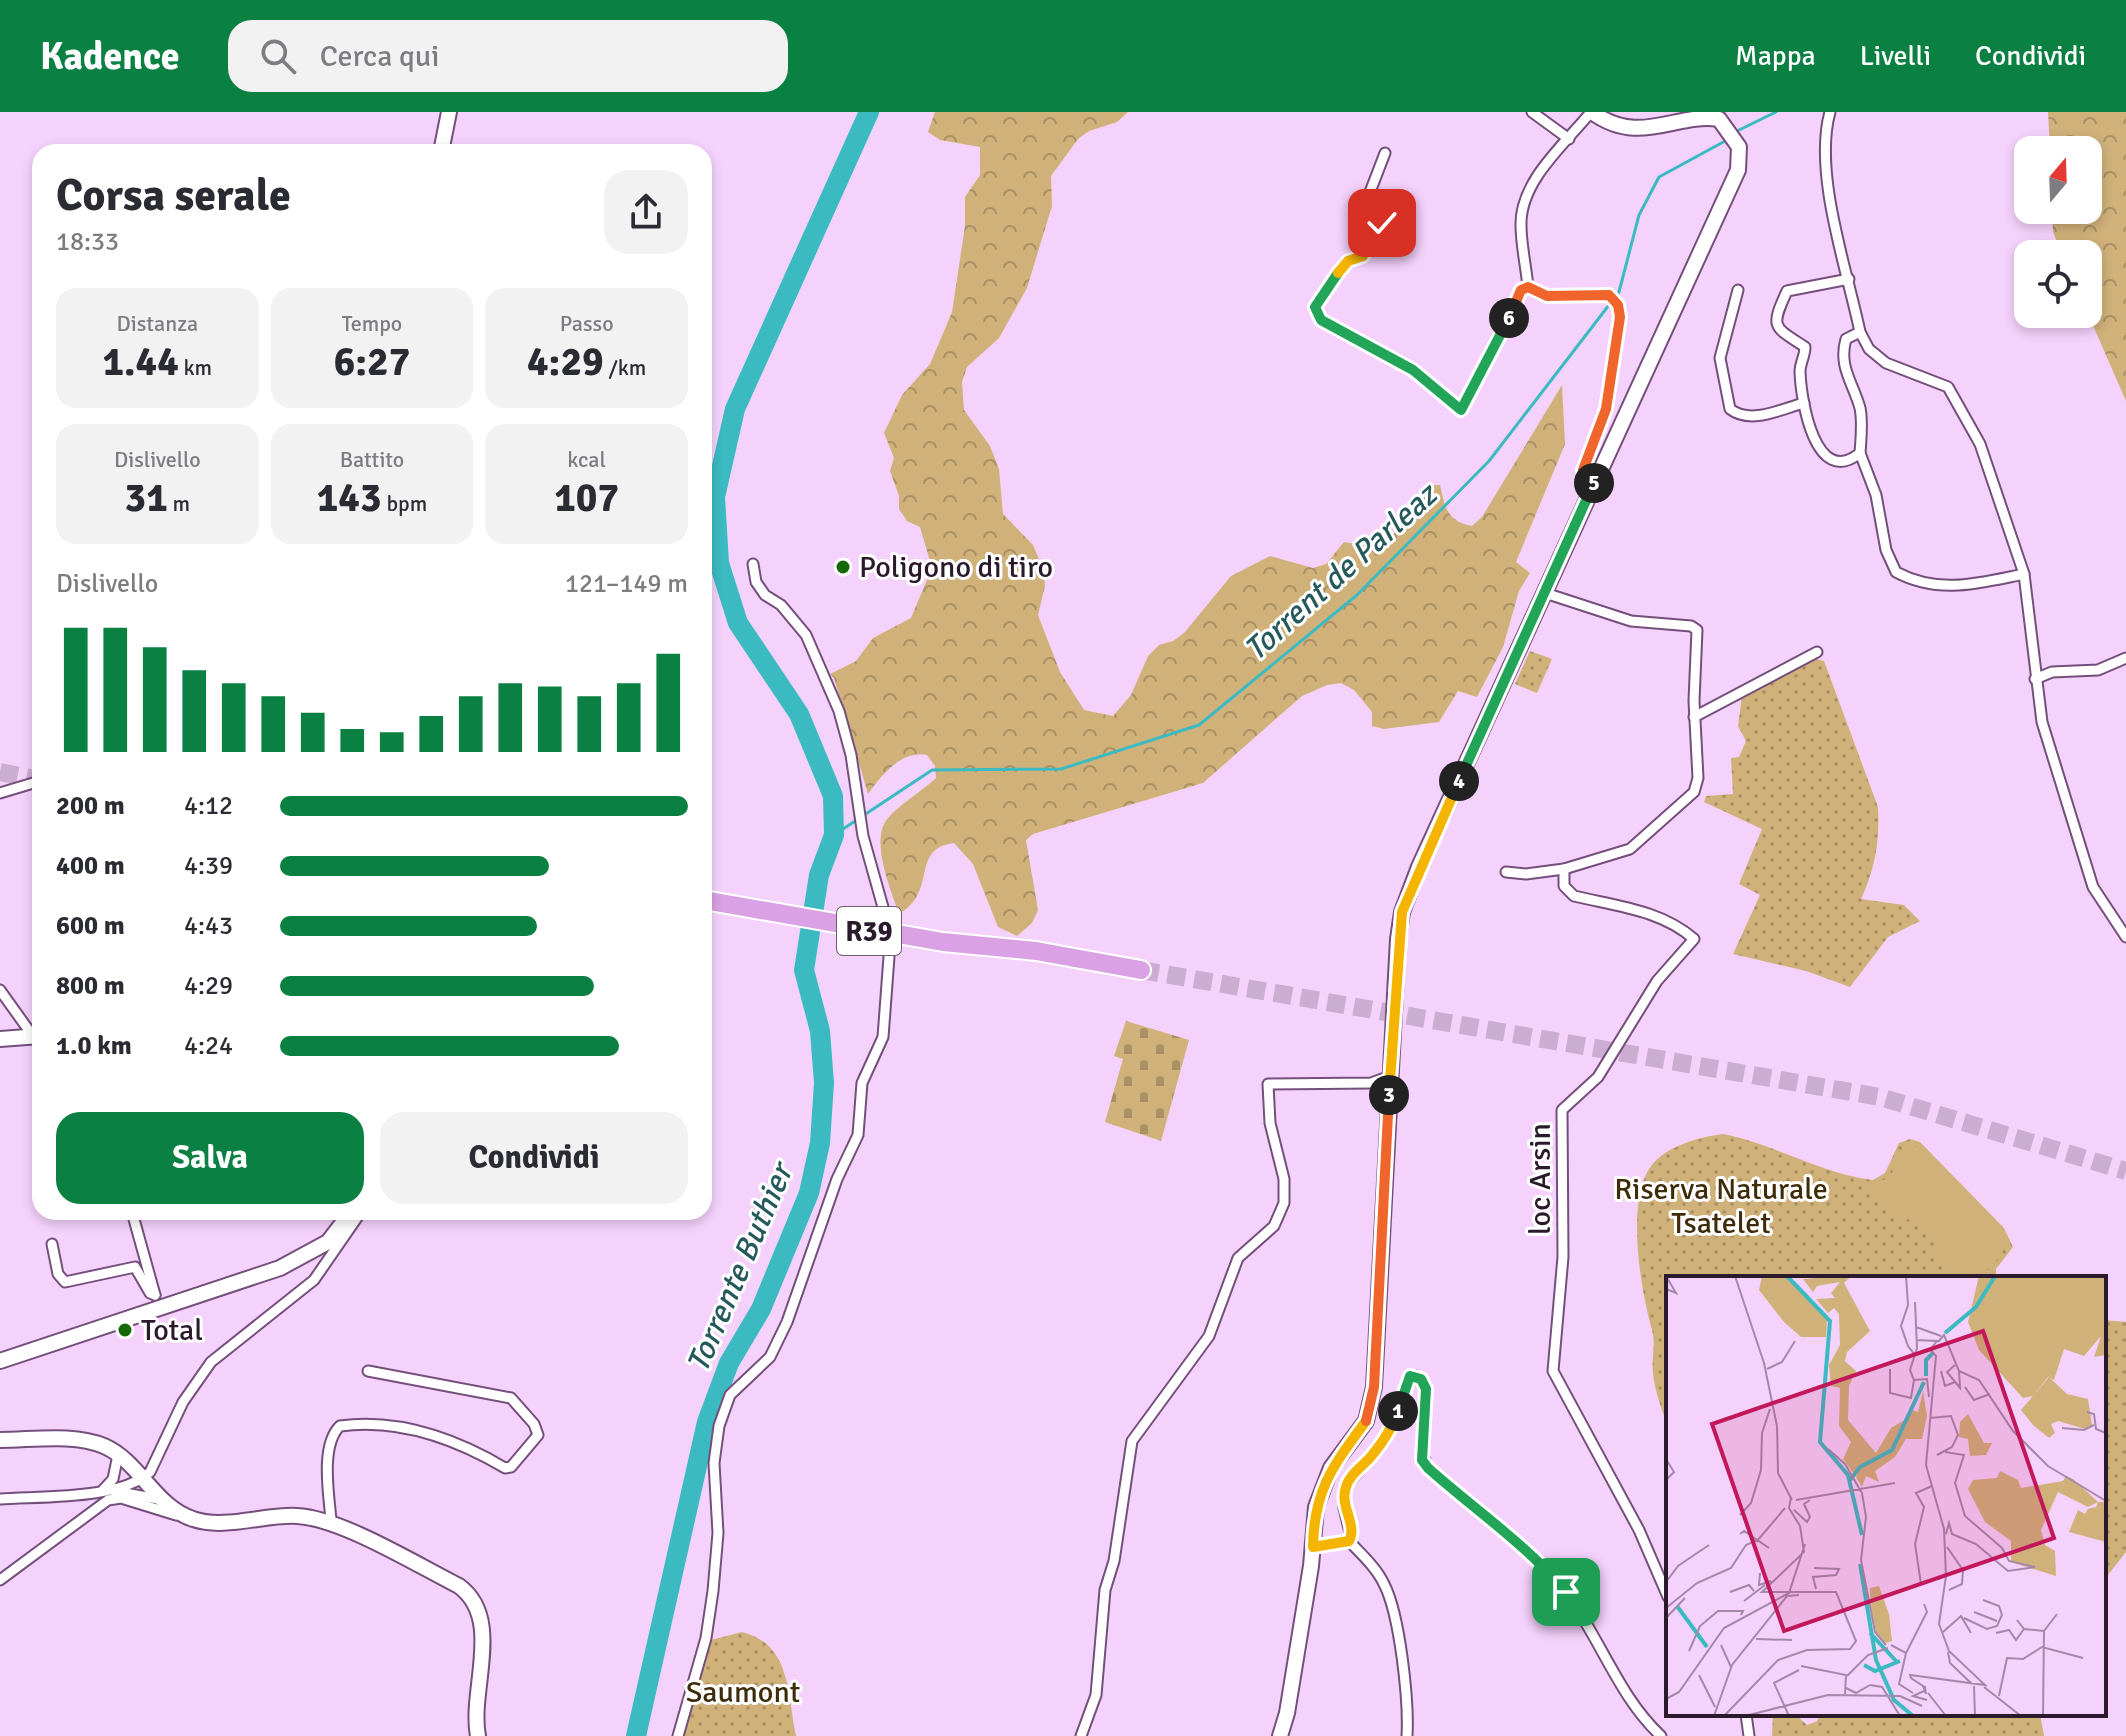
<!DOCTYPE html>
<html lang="it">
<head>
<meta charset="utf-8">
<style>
  :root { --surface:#fff; --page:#f2f2f3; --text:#2b2b33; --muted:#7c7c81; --accent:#0b8043 }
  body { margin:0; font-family:Signika,sans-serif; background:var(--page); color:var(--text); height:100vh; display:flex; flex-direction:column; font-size:30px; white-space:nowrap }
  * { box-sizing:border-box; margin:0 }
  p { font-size:26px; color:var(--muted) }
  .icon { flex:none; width:44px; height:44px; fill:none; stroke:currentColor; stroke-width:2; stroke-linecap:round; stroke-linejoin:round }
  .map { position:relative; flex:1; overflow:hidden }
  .sheet { position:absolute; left:32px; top:32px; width:680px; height:1076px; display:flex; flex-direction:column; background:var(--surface); border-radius:24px; box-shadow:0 4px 12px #0003 }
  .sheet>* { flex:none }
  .needle { width:52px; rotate:19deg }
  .tools { position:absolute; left:2014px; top:24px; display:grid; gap:16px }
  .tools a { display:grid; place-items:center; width:88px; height:88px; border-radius:16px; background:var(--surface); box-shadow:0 4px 12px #0003; font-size:40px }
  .pin { position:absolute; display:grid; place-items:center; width:68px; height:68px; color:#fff; margin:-34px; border-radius:16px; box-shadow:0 4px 12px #0006 }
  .km { position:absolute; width:40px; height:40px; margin:-20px; border-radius:50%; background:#222; color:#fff; font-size:22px; line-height:40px; text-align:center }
  .round { display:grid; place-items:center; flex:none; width:84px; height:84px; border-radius:24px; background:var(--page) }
  .summary { display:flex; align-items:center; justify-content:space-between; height:136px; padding:0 24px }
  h1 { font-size:44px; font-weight:700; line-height:60px }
  .figures { display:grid; grid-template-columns:repeat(3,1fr); gap:12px; height:136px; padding:8px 24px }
  .figures div { display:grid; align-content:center; border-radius:20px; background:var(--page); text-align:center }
  .figures b { font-size:40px; font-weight:700 }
  .figures small { font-size:22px; font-weight:400 }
  .figures p { font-size:22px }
  .chart { height:224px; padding:16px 24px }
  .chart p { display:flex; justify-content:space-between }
  .chart svg { width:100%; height:144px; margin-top:8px; stroke:var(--accent); stroke-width:6 }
  .button { display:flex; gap:16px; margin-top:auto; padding:16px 24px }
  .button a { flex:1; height:92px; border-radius:24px; background:var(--accent); color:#fff; font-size:32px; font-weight:700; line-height:92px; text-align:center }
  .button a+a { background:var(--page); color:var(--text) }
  ul { padding:0 24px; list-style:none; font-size:26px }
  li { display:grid; grid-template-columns:128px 96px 1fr; align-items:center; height:60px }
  li i { height:20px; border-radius:10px; background:var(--accent) }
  header { display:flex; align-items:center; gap:48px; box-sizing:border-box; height:112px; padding:0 40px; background:var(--accent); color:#fff }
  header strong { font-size:38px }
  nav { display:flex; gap:44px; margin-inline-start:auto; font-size:28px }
  .search { width:560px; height:72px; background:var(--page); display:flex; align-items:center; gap:20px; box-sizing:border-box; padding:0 28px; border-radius:24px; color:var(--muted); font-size:30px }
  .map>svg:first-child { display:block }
  .grass { fill:url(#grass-dots) }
  .forest { fill:url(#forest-crowns) }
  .cemetery { fill:url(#cemetery-stones) }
  .pitch { fill:#d0b17a }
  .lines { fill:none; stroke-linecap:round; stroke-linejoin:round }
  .stream { stroke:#3bbac2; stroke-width:3 }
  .river { stroke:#3bbac2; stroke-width:20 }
  .highway-tunnel { stroke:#ccadd2; stroke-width:18; stroke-dasharray:18 9; stroke-linecap:butt }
  .street-casing { stroke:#754f7c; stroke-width:13 }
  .secondary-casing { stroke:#754f7c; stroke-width:18 }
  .highway-casing { stroke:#fff; stroke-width:22 }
  .street { stroke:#fff; stroke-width:9 }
  .secondary { stroke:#fff; stroke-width:14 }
  .highway { stroke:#daa2e4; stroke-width:18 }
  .highway-bridge-casing { stroke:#fff; stroke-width:22; stroke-linecap:butt }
  .highway-bridge { stroke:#daa2e4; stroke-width:18 }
  .split-1-casing { stroke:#fff; stroke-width:16 }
  .split-2-casing { stroke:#fff; stroke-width:16 }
  .split-3-casing { stroke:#fff; stroke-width:16 }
  .split-4-casing { stroke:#fff; stroke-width:16 }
  .split-5-casing { stroke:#fff; stroke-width:16 }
  .split-6-casing { stroke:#fff; stroke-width:16 }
  .split-7-casing { stroke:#fff; stroke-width:16 }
  .split-8-casing { stroke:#fff; stroke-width:16 }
  .split-1 { stroke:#22a559; stroke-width:10 }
  .split-2 { stroke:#f5b400; stroke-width:10 }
  .split-3 { stroke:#f0652b; stroke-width:10 }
  .split-4 { stroke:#f5b400; stroke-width:10 }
  .split-5 { stroke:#22a559; stroke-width:10 }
  .split-6 { stroke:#f0652b; stroke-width:10 }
  .split-7 { stroke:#22a559; stroke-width:10 }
  .split-8 { stroke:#f5b400; stroke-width:10 }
  .poi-dot { fill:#176809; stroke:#fff; stroke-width:3 }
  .labels { text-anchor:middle; stroke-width:6; stroke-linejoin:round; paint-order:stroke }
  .shield { fill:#fff; stroke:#6a5f6b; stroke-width:2 }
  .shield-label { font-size:28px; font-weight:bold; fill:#2a1a2c }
  .poi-label { font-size:30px; fill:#2a1a2c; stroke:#fff; text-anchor:start }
  .street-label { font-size:30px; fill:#2a1a2c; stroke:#fff }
  .park-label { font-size:30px; fill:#3e2c09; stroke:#fff }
  .water-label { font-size:32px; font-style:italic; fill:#25595c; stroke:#fff }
  .inset-river { fill:none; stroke:#3bbac2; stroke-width:4 }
  .inset-road { fill:none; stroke:#a488a9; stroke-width:2 }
  .view { fill:#c2185b; fill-opacity:0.15; stroke:#c2185b; stroke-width:4 }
  .inset-edge { fill:none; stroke:#2a1a2c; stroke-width:4 }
</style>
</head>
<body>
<header>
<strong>Kadence</strong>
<div class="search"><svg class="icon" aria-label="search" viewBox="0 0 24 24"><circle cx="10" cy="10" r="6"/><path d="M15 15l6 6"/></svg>Cerca qui</div>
<nav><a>Mappa</a><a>Livelli</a><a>Condividi</a></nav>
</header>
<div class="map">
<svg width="2126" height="1624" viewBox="0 0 2126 1624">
  <defs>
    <pattern id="grass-dots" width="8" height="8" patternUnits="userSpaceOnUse" patternTransform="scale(2)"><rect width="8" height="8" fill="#d0b17a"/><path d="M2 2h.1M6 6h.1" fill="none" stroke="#a98f64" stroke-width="1.8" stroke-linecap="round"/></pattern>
    <pattern id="forest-crowns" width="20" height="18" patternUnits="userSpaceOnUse" patternTransform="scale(2)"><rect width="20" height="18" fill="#d0b17a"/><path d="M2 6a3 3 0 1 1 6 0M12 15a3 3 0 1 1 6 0" fill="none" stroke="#a98f64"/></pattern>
    <pattern id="cemetery-stones" width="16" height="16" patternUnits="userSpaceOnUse" patternTransform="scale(2)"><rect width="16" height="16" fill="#d0b17a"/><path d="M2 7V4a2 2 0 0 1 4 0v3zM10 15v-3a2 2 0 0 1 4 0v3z" fill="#a98f64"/></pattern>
  </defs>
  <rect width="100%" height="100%" fill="#f5d2fc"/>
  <g class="grass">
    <polygon points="1530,539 1552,547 1537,581 1515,572"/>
    <path d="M1812,546L1824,549L1878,695C1880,728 1875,757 1861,787L1904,793L1920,809L1888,825L1850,875L1806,859L1733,842L1760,783L1739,772L1762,717L1704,690L1706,684L1733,682L1731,646L1739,645L1746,629L1738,614L1742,584Z"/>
    <path d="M1723,1022C1775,1032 1824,1063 1873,1068L1885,1061L1899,1031L1910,1027L1920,1030L2004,1116L2013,1135L1996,1157V1166H1668V1315C1662,1298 1655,1280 1653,1262C1651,1247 1656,1232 1652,1218C1641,1179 1625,1089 1651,1054C1666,1034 1699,1025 1723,1022Z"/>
    <polygon points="2104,1208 2126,1210 2126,1440 2104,1468"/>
    <path d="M742,1520C791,1532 787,1581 796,1624H684L711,1528Z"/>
    <polygon points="1773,1602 1795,1602 1807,1613 1817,1609 1821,1602 2040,1602 2044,1624 1772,1624"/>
  </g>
  <g class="forest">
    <path d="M935,0H1128L1117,10L1089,19L1078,27L1051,64L1052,94L1027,176L999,226L967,255L962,270L964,298L990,334L999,357L1003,402L1033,433L1044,459L1045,474L1038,503L1060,560L1084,598L1113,604L1131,583L1148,544L1159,533L1173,529L1184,521L1231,464L1270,444L1313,456L1326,452L1344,430L1372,434L1388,430L1426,373H1440C1445,396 1447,409 1472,414L1482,405L1562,273L1565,332L1516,450L1530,461L1519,479L1503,535L1477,585L1458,579L1439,610L1384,617L1372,614V600L1354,578L1341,571L1327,573L1302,584L1203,671L1033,722L1026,728L1038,798L1032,811L1017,824L998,815L973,752L954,731C909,737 939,779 899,802C891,778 869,727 888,706C900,692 922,679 936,666L935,654L927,643C901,638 881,664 868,682L834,566L830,562L856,549L873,526L911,506L932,456L920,415L907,409L899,397V384L890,359L894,346L884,321L902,283L930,252L952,200L965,114V85L980,63V35L940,28L928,20Z"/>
    <polygon points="2048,0 2126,0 2126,289 2088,202 2088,142 2062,142 2053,120 2052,98 2088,98 2088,38 2050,38"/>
  </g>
  <polygon class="cemetery" points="1126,909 1189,928 1161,1029 1105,1010 1123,947 1114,944"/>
  <polygon class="pitch" points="1908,1032 1921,1036 1933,1046 2010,1128 1991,1157 1968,1158 1960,1166 1950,1166 1927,1116 1893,1100 1864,1079 1864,1075 1889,1066"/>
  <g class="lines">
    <g class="stream">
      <polyline points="1737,19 1776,0"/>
      <polyline points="834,723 932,658 1061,657 1199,613 1357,483 1489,349 1619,180 1639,103 1659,65 1727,28"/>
    </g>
    <polyline class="river" points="636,1624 707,1310 729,1251 761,1197 809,1081 820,1031 824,971 820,919 804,858 819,763 834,723 833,684 799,602 738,511 719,451 715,385 735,297 869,0"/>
    <g class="highway-tunnel">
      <polyline points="0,660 40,668"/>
      <polyline points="1141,858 1880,985 2126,1059"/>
    </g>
    <g class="street-casing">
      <g id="street">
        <polyline points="1532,0 1569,27"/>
        <path d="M1591,0C1565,32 1520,69 1521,113C1521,133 1526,154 1528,175C1550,194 1582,178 1609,183L1620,198L1606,297L1583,358L1595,368"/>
        <path d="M1830,0C1813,61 1847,157 1860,220L1869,237L1886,251L1948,275L1980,332L2024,462L2042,610L2093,775L2126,825"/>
        <polyline points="1385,41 1365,93 1383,106 1382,111 1363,144 1348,149 1315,195 1321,208 1413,258 1461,298 1521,178 1528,175"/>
        <path d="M1849,167L1787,179C1770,216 1773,214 1805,235C1805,244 1800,251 1800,260C1801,288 1815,377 1860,341C1861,326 1863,310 1860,296C1853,271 1838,254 1846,227L1860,220"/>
        <path d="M1738,178L1720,246L1730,297C1751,313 1781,297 1804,291"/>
        <path d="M1860,341L1876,383L1886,438L1896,460C1939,483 1979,471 2024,462"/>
        <polyline points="2035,567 2052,560 2098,558 2126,546"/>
        <polyline points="1694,605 1817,540"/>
        <polyline points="0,681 40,669"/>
        <path d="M1564,757V774L1574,784C1616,794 1661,798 1694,827L1657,869L1598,965L1562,998L1563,1145L1553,1259L1639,1418L1668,1485"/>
        <polyline points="1506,760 1526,762 1564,757 1630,737 1694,680 1698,666 1694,589 1697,518 1691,514 1631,509 1545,481"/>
        <polyline points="0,878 40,934"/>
        <polyline points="132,1100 155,1183"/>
        <polyline points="52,1132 58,1162 65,1170 135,1155 150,1181 155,1183"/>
        <polyline points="103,1378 113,1367 118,1343"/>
        <polyline points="114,1379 158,1387"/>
        <path d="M0,1387C41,1384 120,1388 150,1360L183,1290L211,1250L314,1168L361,1100"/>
        <path d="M331,1408C329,1383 320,1333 340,1314C399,1306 456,1327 505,1356L511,1355L538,1323L534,1312L511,1286L368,1259"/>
        <path d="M1349,1429C1361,1442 1376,1455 1384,1472C1400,1503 1409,1589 1407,1624"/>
        <path d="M1313,1435L1349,1429L1351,1425L1344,1396L1345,1375L1374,1341L1397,1304L1408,1268L1416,1264L1426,1277L1422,1341L1428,1356C1475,1398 1530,1432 1567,1482C1601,1528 1619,1585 1661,1624"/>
        <polyline points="0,1468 108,1388 121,1386 176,1403"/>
        <polyline points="1746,1602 1749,1624"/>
        <polyline points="678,1624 706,1526 713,1479 718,1421 714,1351 719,1314 730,1283 770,1245 787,1210 837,1067 858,1023 862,971 883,925 889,845 886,806 863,724 851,643 839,599 806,523 781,493 765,483 756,470 753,452"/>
        <polyline points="1081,1624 1096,1583 1105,1478 1114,1449 1132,1329 1209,1224 1238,1146 1274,1114 1284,1091 1284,1067 1270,1011 1268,972 1371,971 1390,964"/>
      </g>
    </g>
    <g class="secondary-casing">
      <g id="secondary">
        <polyline points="441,40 449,0"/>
        <polyline points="0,927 40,924"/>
        <polyline points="0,1249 280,1156 328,1130 351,1100"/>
        <path d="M0,1328C32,1328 74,1321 104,1334C139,1349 155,1395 193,1407C225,1418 264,1402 297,1404C341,1406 417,1453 459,1474C504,1507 469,1578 478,1624"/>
        <path d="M1280,1624L1287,1601L1311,1454L1316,1395L1331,1356L1366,1309L1374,1275L1398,827L1402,800L1419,755L1738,58L1739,35L1719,7C1676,0 1640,35 1592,0"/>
      </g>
    </g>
    <g class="highway-casing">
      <polyline id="highway" points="1036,839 1141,858"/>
    </g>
    <use href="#street" class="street"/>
    <use href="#secondary" class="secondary"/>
    <use href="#highway" class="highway"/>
    <g class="highway-bridge-casing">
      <polyline id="highway-bridge" points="704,788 943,830 1036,839"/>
    </g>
    <use href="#highway-bridge" class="highway-bridge"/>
  </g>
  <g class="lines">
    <g class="split-1-casing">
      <path id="split-1" d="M1398,1299L1410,1264L1421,1267L1426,1277L1422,1348L1428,1356C1475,1398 1526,1432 1566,1480"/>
    </g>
    <g class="split-2-casing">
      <path id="split-2" d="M1366,1309C1333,1354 1314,1377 1313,1435L1349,1429C1358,1413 1339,1394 1346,1375C1350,1361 1365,1353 1373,1342C1383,1330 1393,1313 1398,1299"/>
    </g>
    <g class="split-3-casing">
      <polyline id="split-3" points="1366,1309 1374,1275 1389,983"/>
    </g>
    <g class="split-4-casing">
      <polyline id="split-4" points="1389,983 1402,800 1459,669"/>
    </g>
    <g class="split-5-casing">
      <polyline id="split-5" points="1459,669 1594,371"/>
    </g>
    <g class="split-6-casing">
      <polyline id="split-6" points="1509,206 1521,178 1528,175 1547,184 1609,183 1618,193 1620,205 1606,297 1583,358 1595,368 1594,371"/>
    </g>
    <g class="split-7-casing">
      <polyline id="split-7" points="1338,161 1315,195 1321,208 1413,258 1461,298 1509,206"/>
    </g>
    <g class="split-8-casing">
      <polyline id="split-8" points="1338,161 1348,149 1363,144 1382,111"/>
    </g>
    <use href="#split-1" class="split-1"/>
    <use href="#split-2" class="split-2"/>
    <use href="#split-3" class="split-3"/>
    <use href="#split-4" class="split-4"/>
    <use href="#split-5" class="split-5"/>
    <use href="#split-6" class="split-6"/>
    <use href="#split-7" class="split-7"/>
    <use href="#split-8" class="split-8"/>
  </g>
  <g class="poi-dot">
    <circle cx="843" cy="455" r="8"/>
    <circle cx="125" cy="1218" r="8"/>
  </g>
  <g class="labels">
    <rect class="shield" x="837" y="795" width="64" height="48" rx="6"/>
    <g class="shield-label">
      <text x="869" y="829">R39</text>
    </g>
    <g class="poi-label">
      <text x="859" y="465">Poligono di tiro</text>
      <text x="141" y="1228">Total</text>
    </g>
    <g class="street-label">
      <text transform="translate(1540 1067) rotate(-90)" y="10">loc Arsin</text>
    </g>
    <g class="park-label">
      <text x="1721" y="1087">Riserva Naturale<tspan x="1721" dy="34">Tsatelet</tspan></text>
      <text x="743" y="1590">Saumont</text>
    </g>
    <g class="water-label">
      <text transform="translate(1340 460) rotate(-42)" y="11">Torrent de Parleaz</text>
      <text transform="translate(739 1156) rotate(-67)" y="11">Torrente Buthier</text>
    </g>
  </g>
  <g transform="translate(1666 1164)">
    <rect width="440" height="440" fill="#f5d2fc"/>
    <path d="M302,138L318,167H326L320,179L304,180L302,163L293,161L294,146ZM334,195L352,204L355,212L397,205L400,200L407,203L432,226H440V266L403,256L412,234L419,238L422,233L430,231L432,226L422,231L392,216L375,254L379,269L389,275L390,300L345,286V265L319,246L302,213L307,204L331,202ZM213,310L223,338L226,365L220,367L211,360L205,334L204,312Z" fill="#d0b17a"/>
    <path d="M96,0H118L142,19L161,44L160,61H135L118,46L93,14ZM185,0L178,7L204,55L181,76L179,85L190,95L183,110L182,144L210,177L225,152L242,142L244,133L252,136L257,115L261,140L256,163H240L229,181L209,195L213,206L200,200L196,211L190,201L194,191L187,197L177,183L185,166L173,150L174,112L165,110L163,89L174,69L173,38L168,32L162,37L150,23L169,22L165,17L174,6L151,10L147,16L137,3ZM313,0H440V79L428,81L435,60L418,80L398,73L388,104L382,101L367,120L357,122L313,74L302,46Z" fill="#d0b17a"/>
    <path d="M383,101L401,118L422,123L426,149L419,153L392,145L385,148L389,157L383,162L367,149L355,134Z" fill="#d0b17a"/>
    <path class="inset-river" d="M121,0L164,45L154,166L182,199L196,259M279,57L310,31L329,0M260,100V84L267,77M184,204L194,191L226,174L258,106M194,288L210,384L228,424L247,440M11,330L41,371M204,357L231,386M198,389L209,395L234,385"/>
    <path class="inset-road" d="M69,0L98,87L111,150L112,197L126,224M240,0L242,29L235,50L242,70L249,79L265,74L270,80L260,189L278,253L280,300L273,348L283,375L319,409L244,399L245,402L257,410L259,411L260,418L257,410M0,13L10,17L0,0M249,26L251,72L244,94L248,104L261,103L263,121M250,51L275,60M251,64L271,65L264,74M272,66L278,59L293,95L313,104L347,155L382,190L440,225M289,89L281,96L294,112L293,95M101,93L116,86L129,65M224,93V117L245,122L248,104M275,95L279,110L289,106M299,111L308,124L324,118M421,136L428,138L430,153L440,157M264,142L285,140L292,159L286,171L271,179M396,152L418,154L428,149M162,173L179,188L196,217L200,241L195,284L209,356L220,369M279,176L298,179L289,207L299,240L336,272L343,285L369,291L342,295L310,268L286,258L283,247L280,258M0,183L8,196L1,203M130,224L229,207M128,234L141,246L144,241L138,228L144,224M74,239L85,227L95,194L96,157L104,133M74,258L78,255L103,272M281,271L297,294L296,308L283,314M148,292L173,293L170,299L147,301L150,313M94,297L93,309L105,305M0,306L12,290L43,269M255,308L249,268L258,231L250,217L266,210M64,316L83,309L88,315M78,325L99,309M0,332L31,307L65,292L80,269L92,264L119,232M308,336L331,345M0,342L19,322M298,342L321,353L331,350L336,339L333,330L317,324M351,344L358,353L378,355M277,356L295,340L305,357M330,357L343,354L350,364L358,353M90,363L126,364M55,369L65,391M225,369L240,377L233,408L247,417M23,375L34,350L52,335H77L75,339M282,376L284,387L306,408M240,377L261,336L258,328M135,390L180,399L179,418M33,399L49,431M181,400L202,379L222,372M204,409L216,411L234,440M308,410L309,440M318,411L355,440M180,412L190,417L204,409M258,415L247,420L261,424M262,417L280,440M333,420L341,382L357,383L376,371L417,382M0,423L13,416L58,352L123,317L139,268M48,440L66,389L121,320L133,319M58,440L112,384L141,374L184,373L190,365L170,316H96L138,276L134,250L123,232L125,221M79,440L162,419L234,420L256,430M123,440L108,407L133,394M377,440L378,355L391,338"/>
    <path class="view" d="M317,55L388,262L118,355L46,148Z"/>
    <rect width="440" height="440" class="inset-edge"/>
  </g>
</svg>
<div class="tools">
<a><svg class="needle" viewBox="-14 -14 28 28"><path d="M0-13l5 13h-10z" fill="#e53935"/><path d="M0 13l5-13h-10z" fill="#7c7c81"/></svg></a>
<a><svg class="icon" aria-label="locate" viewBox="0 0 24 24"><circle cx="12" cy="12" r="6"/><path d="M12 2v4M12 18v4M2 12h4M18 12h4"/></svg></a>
</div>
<div class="pin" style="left:1566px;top:1480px;background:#1e9e55"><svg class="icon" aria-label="arrive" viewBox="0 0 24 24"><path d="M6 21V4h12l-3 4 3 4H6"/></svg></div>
<div class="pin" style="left:1382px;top:111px;background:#d93025"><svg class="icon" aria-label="check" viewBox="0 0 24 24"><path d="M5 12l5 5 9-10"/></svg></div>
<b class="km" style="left:1398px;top:1299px">1</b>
<b class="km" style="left:1389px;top:983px">3</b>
<b class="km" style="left:1459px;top:669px">4</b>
<b class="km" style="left:1594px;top:371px">5</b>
<b class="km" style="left:1509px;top:206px">6</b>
<section class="sheet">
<div class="summary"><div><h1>Corsa serale</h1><p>18:33</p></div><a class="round"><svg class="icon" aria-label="share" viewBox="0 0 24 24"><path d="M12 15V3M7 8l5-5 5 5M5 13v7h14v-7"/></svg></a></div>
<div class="figures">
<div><p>Distanza</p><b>1.44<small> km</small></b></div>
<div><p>Tempo</p><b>6:27</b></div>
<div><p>Passo</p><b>4:29<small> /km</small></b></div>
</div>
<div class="figures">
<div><p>Dislivello</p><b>31<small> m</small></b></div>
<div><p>Battito</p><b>143<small> bpm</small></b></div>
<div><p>kcal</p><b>107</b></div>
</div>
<div class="chart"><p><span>Dislivello</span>121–149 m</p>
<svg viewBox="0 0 160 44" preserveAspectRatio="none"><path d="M5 44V6M15 44V6M25 44V12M35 44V19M45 44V23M55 44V27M65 44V32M75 44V37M85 44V38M95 44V33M105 44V27M115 44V23M125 44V24M135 44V27M145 44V23M155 44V14"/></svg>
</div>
<ul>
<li><b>200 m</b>4:12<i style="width:100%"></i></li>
<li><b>400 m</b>4:39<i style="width:66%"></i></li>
<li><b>600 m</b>4:43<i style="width:63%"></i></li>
<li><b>800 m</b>4:29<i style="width:77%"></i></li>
<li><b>1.0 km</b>4:24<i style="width:83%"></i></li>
</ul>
<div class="button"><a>Salva</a><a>Condividi</a></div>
</section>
</div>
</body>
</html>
